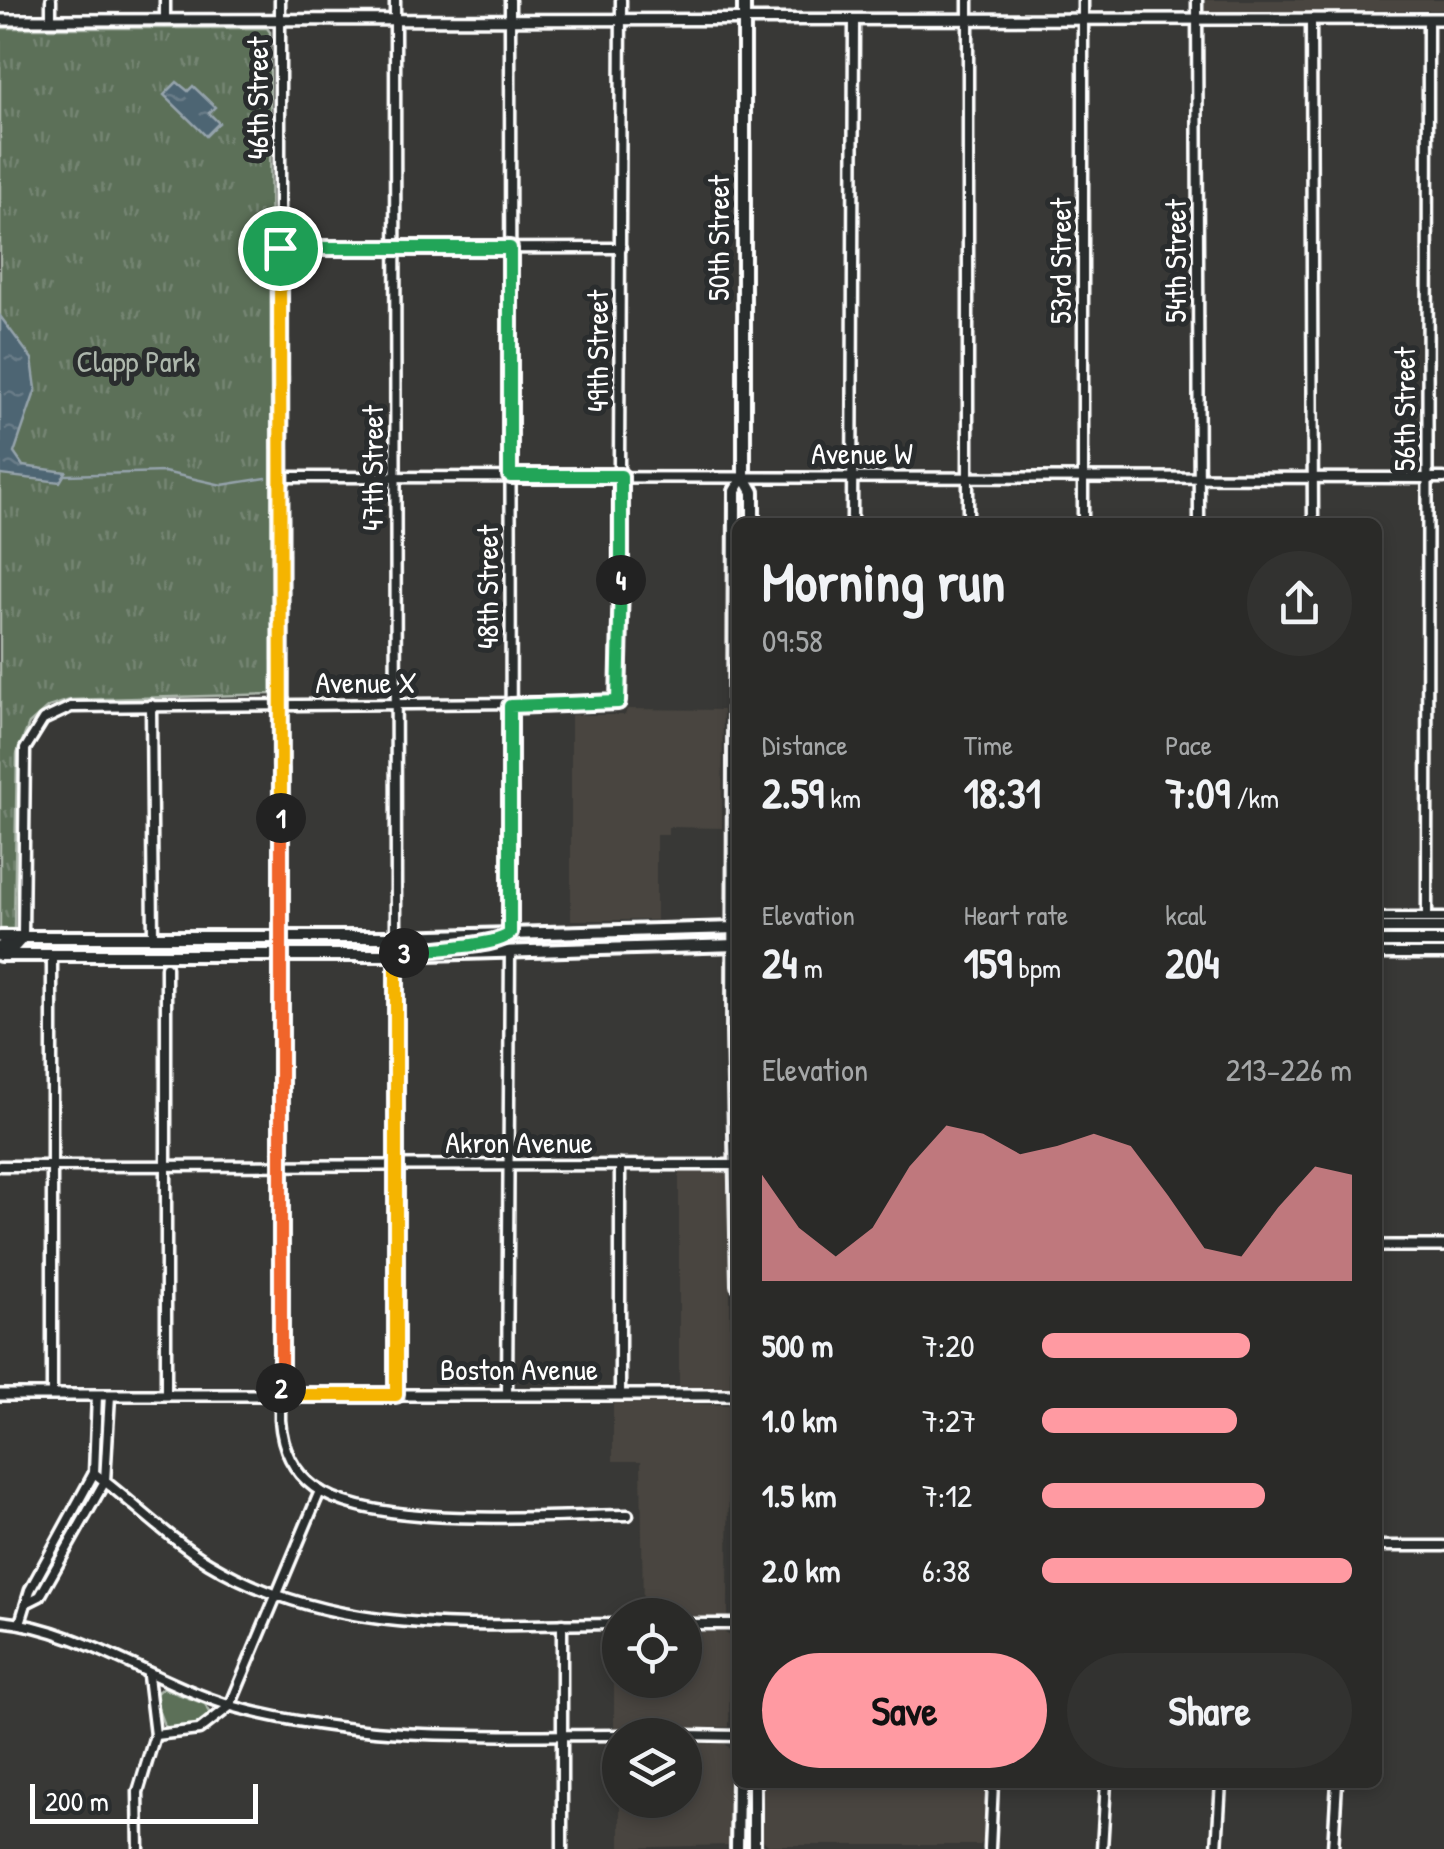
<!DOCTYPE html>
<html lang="en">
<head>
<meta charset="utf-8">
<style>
  :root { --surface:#2a2a28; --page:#323230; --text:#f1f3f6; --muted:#a5a7a8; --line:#464645; --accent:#ff9aa2 }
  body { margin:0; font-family:"Patrick Hand",sans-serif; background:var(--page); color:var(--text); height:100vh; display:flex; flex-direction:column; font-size:38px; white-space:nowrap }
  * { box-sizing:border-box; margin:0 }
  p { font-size:32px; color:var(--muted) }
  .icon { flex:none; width:55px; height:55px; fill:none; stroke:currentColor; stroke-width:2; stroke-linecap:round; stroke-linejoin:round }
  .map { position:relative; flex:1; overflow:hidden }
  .drawer { position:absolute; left:732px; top:518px; width:650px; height:1270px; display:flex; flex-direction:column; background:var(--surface); border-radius:15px; box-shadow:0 5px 15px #0003,0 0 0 2px var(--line) }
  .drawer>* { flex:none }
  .controls { position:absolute; left:602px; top:1598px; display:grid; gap:20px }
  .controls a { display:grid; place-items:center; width:100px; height:100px; border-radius:50%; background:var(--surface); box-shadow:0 5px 15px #0003,0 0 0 2px var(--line); font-size:50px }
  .scale { position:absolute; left:30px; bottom:25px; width:228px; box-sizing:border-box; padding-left:10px; border:5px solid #fff; border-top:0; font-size:28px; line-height:35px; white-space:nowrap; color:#fff; -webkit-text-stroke:8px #2a2d2e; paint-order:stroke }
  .pin { position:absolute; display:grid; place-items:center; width:85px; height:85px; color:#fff; margin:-42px; border:5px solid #fff; border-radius:50%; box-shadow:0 2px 10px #0007 }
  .km { position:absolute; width:50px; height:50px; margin:-25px; border-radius:50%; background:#222; color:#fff; font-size:28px; line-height:50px; text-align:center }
  .round { display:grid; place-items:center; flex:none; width:105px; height:105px; border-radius:52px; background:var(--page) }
  .head { display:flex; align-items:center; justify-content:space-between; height:170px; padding:0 30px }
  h1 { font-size:55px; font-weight:800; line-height:75px }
  .stats { display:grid; grid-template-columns:repeat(3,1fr); gap:15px; height:170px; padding:10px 30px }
  .stats div { display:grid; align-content:center }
  .stats b { font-size:42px; font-weight:800 }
  .stats small { font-size:28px; font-weight:400 }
  .stats p { font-size:28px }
  .chart { height:280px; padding:20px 30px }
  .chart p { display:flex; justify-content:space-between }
  .chart svg { width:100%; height:180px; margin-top:10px; fill:var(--accent); opacity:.7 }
  .cta { display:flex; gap:20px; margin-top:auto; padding:20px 30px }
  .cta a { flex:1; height:115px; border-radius:60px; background:var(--accent); color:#111; font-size:40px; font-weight:800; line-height:115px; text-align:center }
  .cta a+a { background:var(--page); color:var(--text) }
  ul { padding:0 30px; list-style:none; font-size:32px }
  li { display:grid; grid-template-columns:160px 120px 1fr; align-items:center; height:75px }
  li i { height:25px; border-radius:12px; background:var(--accent) }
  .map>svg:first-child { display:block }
  .built { fill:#48453f }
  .grass { fill:#5b6f59; stroke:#adb7ac; stroke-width:2.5 }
  .park { fill:url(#park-tufts); stroke:#adb7ac; stroke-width:2.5 }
  .water { fill:url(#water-ripples); stroke:#95a3ab; stroke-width:2.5 }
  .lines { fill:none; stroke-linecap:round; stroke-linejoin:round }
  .stream { stroke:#95a3ab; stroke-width:2.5 }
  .minor-casing { stroke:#fff; stroke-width:15 }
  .tertiary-casing { stroke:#fff; stroke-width:16 }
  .secondary-casing { stroke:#fff; stroke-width:18 }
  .minor { stroke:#2a2d2e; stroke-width:8 }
  .tertiary { stroke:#2a2d2e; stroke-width:9 }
  .secondary { stroke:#2a2d2e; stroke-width:10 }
  .split-1-casing { stroke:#fff; stroke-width:20 }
  .split-2-casing { stroke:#fff; stroke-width:20 }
  .split-3-casing { stroke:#fff; stroke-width:20 }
  .split-4-casing { stroke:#fff; stroke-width:20 }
  .split-5-casing { stroke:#fff; stroke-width:20 }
  .split-1 { stroke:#f5b400; stroke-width:12 }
  .split-2 { stroke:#f0652b; stroke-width:12 }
  .split-3 { stroke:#f5b400; stroke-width:12 }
  .split-4 { stroke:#22a559; stroke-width:12 }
  .split-5 { stroke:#22a559; stroke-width:12 }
  .labels { text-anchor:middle; stroke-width:10; stroke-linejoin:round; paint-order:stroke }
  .street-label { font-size:30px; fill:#fff; stroke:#2a2d2e }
  .park-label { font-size:30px; fill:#adb7ac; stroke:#2a2d2e }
</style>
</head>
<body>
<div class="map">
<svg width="1444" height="1849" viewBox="0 0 1444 1849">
  <defs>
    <pattern id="park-tufts" width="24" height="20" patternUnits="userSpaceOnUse" patternTransform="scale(2.5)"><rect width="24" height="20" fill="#5b6f59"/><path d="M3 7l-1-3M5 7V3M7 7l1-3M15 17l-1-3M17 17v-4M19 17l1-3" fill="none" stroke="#748572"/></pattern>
    <pattern id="water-ripples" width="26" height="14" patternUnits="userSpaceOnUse" patternTransform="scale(2.5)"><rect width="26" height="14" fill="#4e6573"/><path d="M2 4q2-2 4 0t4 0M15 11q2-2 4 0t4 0" fill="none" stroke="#697c88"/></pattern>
  </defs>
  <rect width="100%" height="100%" fill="#383836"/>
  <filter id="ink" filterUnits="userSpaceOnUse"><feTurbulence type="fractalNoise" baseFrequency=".01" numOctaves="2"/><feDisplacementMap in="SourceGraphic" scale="20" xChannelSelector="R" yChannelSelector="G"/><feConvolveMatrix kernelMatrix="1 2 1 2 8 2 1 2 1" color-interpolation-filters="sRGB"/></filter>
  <g filter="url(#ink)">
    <g class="built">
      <polygon points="1205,0 1444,0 1444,10 1205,13"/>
      <polygon points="627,709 723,710 722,828 668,827 668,835 656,835 656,920 571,920 571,715 625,715"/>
      <polygon points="679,1171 725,1172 730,1176 730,1386 725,1390 679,1391"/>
      <polygon points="613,1401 729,1405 728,1618 643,1615 641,1461 613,1461"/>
      <polygon points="685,1632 724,1632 730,1636 729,1727 614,1731 614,1678 685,1680"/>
      <polygon points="685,1744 725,1743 730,1749 730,1845 620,1848 620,1800 685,1800"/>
      <polygon points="762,1783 989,1783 985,1840 980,1845 768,1845 762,1839"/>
    </g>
    <polygon class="grass" points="162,1688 205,1704 212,1715 197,1725 165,1728 153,1696"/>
    <polygon class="park" points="0,28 267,28 270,32 272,694 70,700 48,707 29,724 17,754 14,929 0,929"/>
    <g class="water">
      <polygon points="177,82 188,91 193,86 215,107 209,113 219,123 206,136 164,95"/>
      <polygon points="0,316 32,359 36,389 14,453 23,466 66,472 60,482 0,475"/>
    </g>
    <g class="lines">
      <polyline class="stream" points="66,475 164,472 222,485 266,478"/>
      <g class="minor-casing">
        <g id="minor">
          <polyline points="51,0 51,20"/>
          <polyline points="165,0 165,20"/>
          <path d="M280,0V1420C282,1447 291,1470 314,1487C373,1531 553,1515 628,1515"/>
          <polyline points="395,0 396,937"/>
          <polyline points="510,0 511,933"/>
          <polyline points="968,0 968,522"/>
          <polyline points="1083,0 1083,522"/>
          <polyline points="1197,0 1199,522"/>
          <polyline points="1311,19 1313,522"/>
          <polyline points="281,249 621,248"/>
          <polyline points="281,477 1444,478"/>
          <polyline points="852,522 854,20"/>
          <polyline points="151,705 153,937"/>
          <polyline points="1378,918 1444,918"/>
          <polyline points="1427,918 1428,19"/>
          <polyline points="23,937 25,749 43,720 71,707 618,702 621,0"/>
          <polyline points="1378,954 1444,954"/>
          <polyline points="166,967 166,1395"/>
          <polyline points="620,1165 620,1395"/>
          <polyline points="0,1166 738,1165"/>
          <polyline points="52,1395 52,956"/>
          <polyline points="396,1395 396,955"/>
          <polyline points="507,1395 510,952"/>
          <path d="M94,1473C133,1502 167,1537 209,1563C336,1639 479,1624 620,1624"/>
          <polyline points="1378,1546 1444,1546"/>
          <polyline points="30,1601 40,1596 105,1481 110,1395"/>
          <path d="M0,1621C83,1629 155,1684 235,1707C362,1742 489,1735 620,1735"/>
          <polyline points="20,1623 30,1590 94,1473 97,1395"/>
          <polyline points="685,1624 738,1624"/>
          <polyline points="155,1735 199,1730 230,1706 320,1491"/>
          <polyline points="685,1735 738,1736"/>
          <polyline points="139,1849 138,1792 155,1735 148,1676"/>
          <polyline points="562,1849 562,1624"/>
          <polyline points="990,1849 993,1782"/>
          <polyline points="1102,1849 1106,1782"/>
          <polyline points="1217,1849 1221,1782"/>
          <polyline points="1333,1849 1337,1782"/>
        </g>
      </g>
      <g class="tertiary-casing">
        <g id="tertiary">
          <polyline points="0,20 1444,19"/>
          <polyline points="1378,1246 1444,1246"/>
          <polyline points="0,1395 738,1395"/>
        </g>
      </g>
      <g class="secondary-casing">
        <g id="secondary">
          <polyline points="744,0 744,476 753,492 753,522"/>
          <polyline points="1378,928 1444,928"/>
          <polyline points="0,937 396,937 737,928"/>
          <polyline points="1378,942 1444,942"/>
          <polyline points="0,947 15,946 23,937"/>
          <polyline points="416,950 500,942 510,934"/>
          <polyline points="0,955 396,955 738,945"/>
          <polyline points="738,1285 733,1033 735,491 744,476"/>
          <polyline points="737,1849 738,1782"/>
          <polyline points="754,1849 754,1782"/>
        </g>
      </g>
      <use href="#minor" class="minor"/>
      <use href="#tertiary" class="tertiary"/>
      <use href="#secondary" class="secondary"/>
    </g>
  </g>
  <g class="lines" filter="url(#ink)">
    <g class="split-1-casing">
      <polyline id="split-1" points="280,248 281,818"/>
    </g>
    <g class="split-2-casing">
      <polyline id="split-2" points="281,818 281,1388"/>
    </g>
    <g class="split-3-casing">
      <polyline id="split-3" points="281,1388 281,1395 396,1395 396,955 404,953"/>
    </g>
    <g class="split-4-casing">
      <path id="split-4" d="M404,953C428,948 499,947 510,933V706L618,702L621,580"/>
    </g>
    <g class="split-5-casing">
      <polyline id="split-5" points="280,248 510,248 510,476 621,476 621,580"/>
    </g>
    <use href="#split-1" class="split-1"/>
    <use href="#split-2" class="split-2"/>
    <use href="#split-3" class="split-3"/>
    <use href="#split-4" class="split-4"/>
    <use href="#split-5" class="split-5"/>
  </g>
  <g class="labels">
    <g class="street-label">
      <text transform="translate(258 98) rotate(-90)" y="10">46th Street</text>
      <text transform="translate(719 238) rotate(-90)" y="10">50th Street</text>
      <text transform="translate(1061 261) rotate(-90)" y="10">53rd Street</text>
      <text transform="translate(1176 261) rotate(-90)" y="10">54th Street</text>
      <text transform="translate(598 351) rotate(-90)" y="10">49th Street</text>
      <text transform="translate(1405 409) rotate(-90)" y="10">56th Street</text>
      <text x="862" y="464">Avenue W</text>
      <text transform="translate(373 468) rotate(-90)" y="10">47th Street</text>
      <text transform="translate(488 587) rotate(-90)" y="10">48th Street</text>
      <text x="366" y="693">Avenue X</text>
      <text x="519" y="1153">Akron Avenue</text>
      <text x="519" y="1380">Boston Avenue</text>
    </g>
    <g class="park-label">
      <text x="136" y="372">Clapp Park</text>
    </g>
  </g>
</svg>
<div class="controls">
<a><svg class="icon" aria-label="locate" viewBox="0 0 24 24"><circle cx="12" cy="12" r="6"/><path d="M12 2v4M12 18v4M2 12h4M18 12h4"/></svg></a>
<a><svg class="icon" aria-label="layers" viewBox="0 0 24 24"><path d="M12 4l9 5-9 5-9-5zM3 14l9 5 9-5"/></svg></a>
</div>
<div class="scale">200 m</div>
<div class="pin" style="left:280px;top:248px;background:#1e9e55"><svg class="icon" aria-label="arrive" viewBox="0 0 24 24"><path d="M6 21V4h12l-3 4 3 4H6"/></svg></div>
<b class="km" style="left:281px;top:818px">1</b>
<b class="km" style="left:281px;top:1388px">2</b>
<b class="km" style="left:404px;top:953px">3</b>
<b class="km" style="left:621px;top:580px">4</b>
<section class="drawer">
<div class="head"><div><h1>Morning run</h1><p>09:58</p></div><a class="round"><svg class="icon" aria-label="share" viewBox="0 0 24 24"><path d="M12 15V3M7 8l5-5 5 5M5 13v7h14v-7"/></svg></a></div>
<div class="stats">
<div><p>Distance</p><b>2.59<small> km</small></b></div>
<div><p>Time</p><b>18:31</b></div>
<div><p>Pace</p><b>7:09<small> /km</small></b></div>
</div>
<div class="stats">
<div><p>Elevation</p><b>24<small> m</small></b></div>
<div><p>Heart rate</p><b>159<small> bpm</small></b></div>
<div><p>kcal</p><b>204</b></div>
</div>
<div class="chart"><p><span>Elevation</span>213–226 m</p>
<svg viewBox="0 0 160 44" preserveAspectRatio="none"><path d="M0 44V18L10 31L20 38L30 31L40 16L50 6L60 8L70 13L80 11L90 8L100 11L110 23L120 36L130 38L140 26L150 16L160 18V44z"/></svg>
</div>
<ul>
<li><b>500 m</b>7:20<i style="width:67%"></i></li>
<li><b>1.0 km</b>7:27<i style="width:63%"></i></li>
<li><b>1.5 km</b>7:12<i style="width:72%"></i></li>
<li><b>2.0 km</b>6:38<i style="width:100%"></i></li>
</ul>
<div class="cta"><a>Save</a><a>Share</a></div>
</section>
</div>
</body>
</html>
